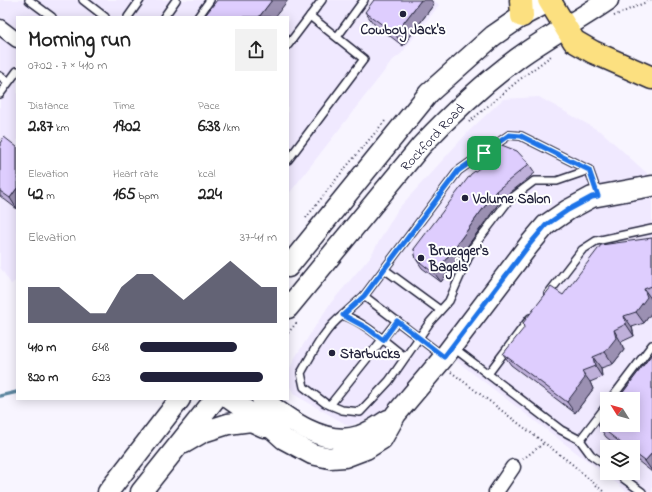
<!DOCTYPE html>
<html lang="en">
<head>
<meta charset="utf-8">
<style>
  :root { --surface:#fff; --page:#f2f2f2; --text:#222; --muted:#767676; --accent:#22223b }
  body { margin:0; font-family:"Indie Flower",sans-serif; background:var(--page); color:var(--text); height:100vh; display:flex; flex-direction:column; font-size:15px; white-space:nowrap }
  * { box-sizing:border-box; margin:0 }
  p { font-size:13px; color:var(--muted) }
  .icon { flex:none; width:22px; height:22px; fill:none; stroke:currentColor; stroke-width:2; stroke-linecap:round; stroke-linejoin:round }
  .map { position:relative; flex:1; overflow:hidden }
  .details { position:absolute; left:16px; top:16px; width:273px; height:384px; display:flex; flex-direction:column; background:var(--surface); border-radius:0px; box-shadow:0 2px 10px #0003 }
  .details>* { flex:none }
  .needle { width:26px; rotate:307deg }
  .buttons { position:absolute; left:600px; top:392px; display:grid; gap:8px }
  .buttons a { display:grid; place-items:center; width:40px; height:40px; border-radius:0px; background:var(--surface); box-shadow:0 2px 10px #0003; font-size:20px }
  .pin { position:absolute; display:grid; place-items:center; width:34px; height:34px; color:#fff; margin:-17px; border-radius:8px; box-shadow:0 2px 6px #0006 }
  .round { display:grid; place-items:center; flex:none; width:42px; height:42px; border-radius:0px; background:var(--page) }
  .overview { display:flex; align-items:center; justify-content:space-between; height:68px; padding:0 12px }
  h1 { font-size:22px; font-weight:800; line-height:30px }
  .metrics { display:grid; grid-template-columns:repeat(3,1fr); gap:6px; height:68px; padding:4px 12px }
  .metrics div { display:grid; align-content:center }
  .metrics b { font-size:17px; font-weight:800 }
  .metrics small { font-size:11px; font-weight:400 }
  .metrics p { font-size:11px }
  .chart { height:112px; padding:8px 12px }
  .chart p { display:flex; justify-content:space-between }
  .chart svg { width:100%; height:72px; margin-top:4px; fill:var(--accent); opacity:.7 }
  ul { padding:0 12px; list-style:none; font-size:13px }
  li { display:grid; grid-template-columns:64px 48px 1fr; align-items:center; height:30px }
  li i { height:10px; border-radius:5px; background:var(--accent) }
  .map>svg:first-child { display:block }
  .built { fill:#f0e9ff; fill-rule:evenodd }
  .lines { fill:none; stroke-linecap:round; stroke-linejoin:round }
  .stream { stroke:#5c86a0; stroke-width:3.5 }
  .lane-casing { stroke:#22223b; stroke-width:10 }
  .street-casing { stroke:#22223b; stroke-width:17 }
  .secondary-casing { stroke:#22223b; stroke-width:23 }
  .highway-casing { stroke:#22223b; stroke-width:25 }
  .path { stroke:#22223b; stroke-width:2; stroke-dasharray:1 3; stroke-linecap:butt }
  .lane { stroke:#fff; stroke-width:7 }
  .street { stroke:#fff; stroke-width:14 }
  .secondary { stroke:#fff; stroke-width:20 }
  .highway { stroke:#fce080; stroke-width:22 }
  .wall { fill:#bfb0da; stroke:#22223b }
  .shaded-wall { fill:#9b90b2; stroke:#22223b }
  .building { fill:#decdfe; stroke:#22223b }
  .route-casing { stroke:#fff; stroke-width:8 }
  .route { stroke:#1a73e8; stroke-width:5 }
  .poi-dot { fill:#22223b; stroke:#fff; stroke-width:1.5 }
  .labels { text-anchor:middle; stroke-width:4; stroke-linejoin:round; paint-order:stroke }
  .poi-label { font-size:14px; font-weight:bold; fill:#22223b; stroke:#fff; text-anchor:start }
  .street-label { font-size:14px; fill:#22223b; stroke:#fff }
</style>
</head>
<body>
<div class="map">
<svg width="652" height="492" viewBox="0 0 652 492">
  <rect width="100%" height="100%" fill="#f8f5ff"/>
  <filter id="ink" filterUnits="userSpaceOnUse"><feTurbulence type="fractalNoise" baseFrequency=".025" numOctaves="2"/><feDisplacementMap in="SourceGraphic" scale="8" xChannelSelector="R" yChannelSelector="G"/><feConvolveMatrix kernelMatrix="1 2 1 2 8 2 1 2 1" color-interpolation-filters="sRGB"/></filter>
  <g filter="url(#ink)">
    <g class="built">
      <polygon points="0,0 434,0 439,5 401,54 393,60 288,195 288,17 17,17 17,280 11,284 0,267"/>
      <path d="M539,97L603,133L652,178V492H628L458,362L440,344L393,409L349,426L295,395L288,384V372L296,356L329,305L370,257L398,209L469,131L503,99ZM607,399H633V425H607ZM607,447H633V473H607Z"/>
    </g>
    <g class="lines">
      <polyline class="stream" points="0,396 17,392"/>
      <g class="lane-casing">
        <g id="lane">
          <polyline points="29,0 52,17"/>
          <polyline points="83,0 105,17"/>
          <polyline points="128,17 140,0"/>
          <polyline points="164,17 176,0"/>
          <polyline points="198,17 210,0"/>
          <polyline points="337,37 364,0"/>
          <polyline points="288,45 322,0"/>
          <polyline points="0,76 8,82"/>
          <polyline points="0,94 17,71"/>
          <polyline points="288,160 364,59 310,16"/>
          <polyline points="384,269 440,310"/>
          <polyline points="548,294 582,250 596,241 652,229"/>
          <polyline points="343,315 364,296"/>
          <polyline points="454,348 561,430 580,440 591,455 607,466"/>
          <path d="M405,357C386,343 366,323 343,315C325,328 312,354 301,373L304,387L325,403L342,410L360,412L389,381L430,322L449,301L473,247L509,200L534,181H557L589,170"/>
          <polyline points="444,357 364,296 458,171 509,135 521,136 589,170 598,195"/>
          <polyline points="488,374 530,318"/>
          <polyline points="611,399 652,345"/>
          <polyline points="330,405 397,321"/>
          <polyline points="580,440 607,405"/>
          <polyline points="616,473 642,492"/>
        </g>
      </g>
      <g class="street-casing">
        <g id="street">
          <polyline points="0,27 17,40"/>
          <polyline points="496,492 513,467"/>
        </g>
      </g>
      <g class="secondary-casing">
        <g id="secondary">
          <polyline points="288,267 429,93 493,36 522,16 552,0"/>
          <path d="M288,308L421,146C451,114 483,84 518,58C547,37 579,20 608,0"/>
          <polyline points="230,399 274,430 284,439 312,454 330,458 345,457 366,449 382,439 396,414 444,357 529,245 546,225 568,210 592,197 652,186"/>
          <path d="M262,399C286,418 325,448 359,436C369,433 379,426 388,420"/>
          <polyline points="184,443 203,432 228,424 251,421 264,427"/>
          <polyline points="108,492 180,399"/>
          <polyline points="141,492 215,399"/>
        </g>
      </g>
      <g class="highway-casing">
        <g id="highway">
          <polyline points="521,0 522,16"/>
          <polyline points="549,0 574,41 593,52 652,78"/>
        </g>
      </g>
      <g class="path">
        <polyline points="614,16 651,0"/>
        <polyline points="469,122 519,80 551,56"/>
        <polyline points="306,218 337,178 385,121"/>
        <polyline points="288,333 298,321"/>
        <polyline points="451,372 572,464 604,492"/>
        <polyline points="523,459 544,443"/>
      </g>
      <use href="#lane" class="lane"/>
      <use href="#street" class="street"/>
      <use href="#secondary" class="secondary"/>
      <use href="#highway" class="highway"/>
    </g>
    <g class="wall">
      <polygon points="434,4 403,46 373,23 365,12"/>
      <polygon points="0,143 17,147 17,209 0,196"/>
      <polygon points="529,164 535,173 502,199 441,282 422,268 416,259 414,249"/>
      <polygon points="652,238 652,312 644,323 632,327 634,336 621,342 624,350 613,364 601,368 602,377 590,382 593,389 575,413 511,365 503,354 563,295"/>
      <polygon points="652,354 652,472 633,457 633,447 619,447 606,437 598,425"/>
    </g>
    <g class="shaded-wall">
      <polygon points="272,0 288,0 275,17 259,17"/>
      <polygon points="421,0 431,0 434,4 403,46 395,34"/>
      <polygon points="17,188 17,209 10,198"/>
      <polygon points="496,191 502,199 441,282 435,274"/>
      <polygon points="644,289 652,300 652,312 644,323 636,312"/>
      <polygon points="624,316 632,327 634,336 626,324"/>
      <polygon points="614,330 621,342 624,350 613,364 605,352"/>
      <polygon points="593,357 601,368 602,377 595,366"/>
      <polygon points="582,371 590,382 593,389 575,413 567,402"/>
      <polygon points="652,453 652,471 645,461"/>
    </g>
    <g class="building">
      <polygon points="217,0 272,0 259,17 204,17"/>
      <polygon points="374,0 421,0 395,34 365,12"/>
      <polygon points="4,137 17,147 17,188 10,198 0,191 0,143"/>
      <polygon points="499,144 517,151 529,164 496,191 435,274 416,259 414,249 471,174 481,167 486,154"/>
      <polygon points="652,238 652,286 644,289 647,297 636,312 624,316 626,324 614,330 616,338 605,352 593,357 595,366 582,371 585,378 567,402 503,354 524,328 523,323 551,287 563,295 601,245"/>
      <polygon points="652,354 652,453 645,461 633,452 633,447 626,447 598,425 607,413 607,425 633,425 633,399 618,399"/>
    </g>
  </g>
  <g class="lines" filter="url(#ink)">
    <g class="route-casing">
      <polygon id="route" points="509,135 521,136 589,170 598,196 592,197 568,210 546,225 529,245 444,357 397,321 383,340 367,328 343,315 364,296 458,171"/>
    </g>
    <use href="#route" class="route"/>
  </g>
  <g class="poi-dot">
    <circle cx="403" cy="14" r="4"/>
    <circle cx="465" cy="198" r="4"/>
    <circle cx="421" cy="258" r="4"/>
    <circle cx="332" cy="353" r="4"/>
  </g>
  <g class="labels">
    <g class="poi-label">
      <text x="403" y="34" text-anchor="middle">Cowboy Jack's</text>
      <text x="473" y="203">Volume Salon</text>
      <text x="429" y="255">Bruegger's<tspan x="429" dy="16">Bagels</tspan></text>
      <text x="340" y="358">Starbucks</text>
    </g>
    <g class="street-label">
      <text transform="translate(432 137) rotate(-47)" y="5">Rockford Road</text>
    </g>
  </g>
</svg>
<div class="buttons">
<a><svg class="needle" viewBox="-14 -14 28 28"><path d="M0-13l5 13h-10z" fill="#e53935"/><path d="M0 13l5-13h-10z" fill="#767676"/></svg></a>
<a><svg class="icon" aria-label="layers" viewBox="0 0 24 24"><path d="M12 4l9 5-9 5-9-5zM3 14l9 5 9-5"/></svg></a>
</div>
<div class="pin" style="left:484px;top:153px;background:#1e9e55"><svg class="icon" aria-label="arrive" viewBox="0 0 24 24"><path d="M6 21V4h12l-3 4 3 4H6"/></svg></div>
<section class="details">
<div class="overview"><div><h1>Morning run</h1><p>07:02 · 7 × 410 m</p></div><a class="round"><svg class="icon" aria-label="share" viewBox="0 0 24 24"><path d="M12 15V3M7 8l5-5 5 5M5 13v7h14v-7"/></svg></a></div>
<div class="metrics">
<div><p>Distance</p><b>2.87<small> km</small></b></div>
<div><p>Time</p><b>19:02</b></div>
<div><p>Pace</p><b>6:38<small> /km</small></b></div>
</div>
<div class="metrics">
<div><p>Elevation</p><b>42<small> m</small></b></div>
<div><p>Heart rate</p><b>165<small> bpm</small></b></div>
<div><p>kcal</p><b>224</b></div>
</div>
<div class="chart"><p><span>Elevation</span>37–41 m</p>
<svg viewBox="0 0 160 44" preserveAspectRatio="none"><path d="M0 44V22L10 22L20 22L30 30L40 38L50 38L60 22L70 14L80 14L90 22L100 30L110 22L120 14L130 6L140 14L150 22L160 22V44z"/></svg>
</div>
<ul>
<li><b>410 m</b>6:48<i style="width:71%"></i></li>
<li><b>820 m</b>6:23<i style="width:90%"></i></li>
</ul>
</section>
</div>
</body>
</html>
